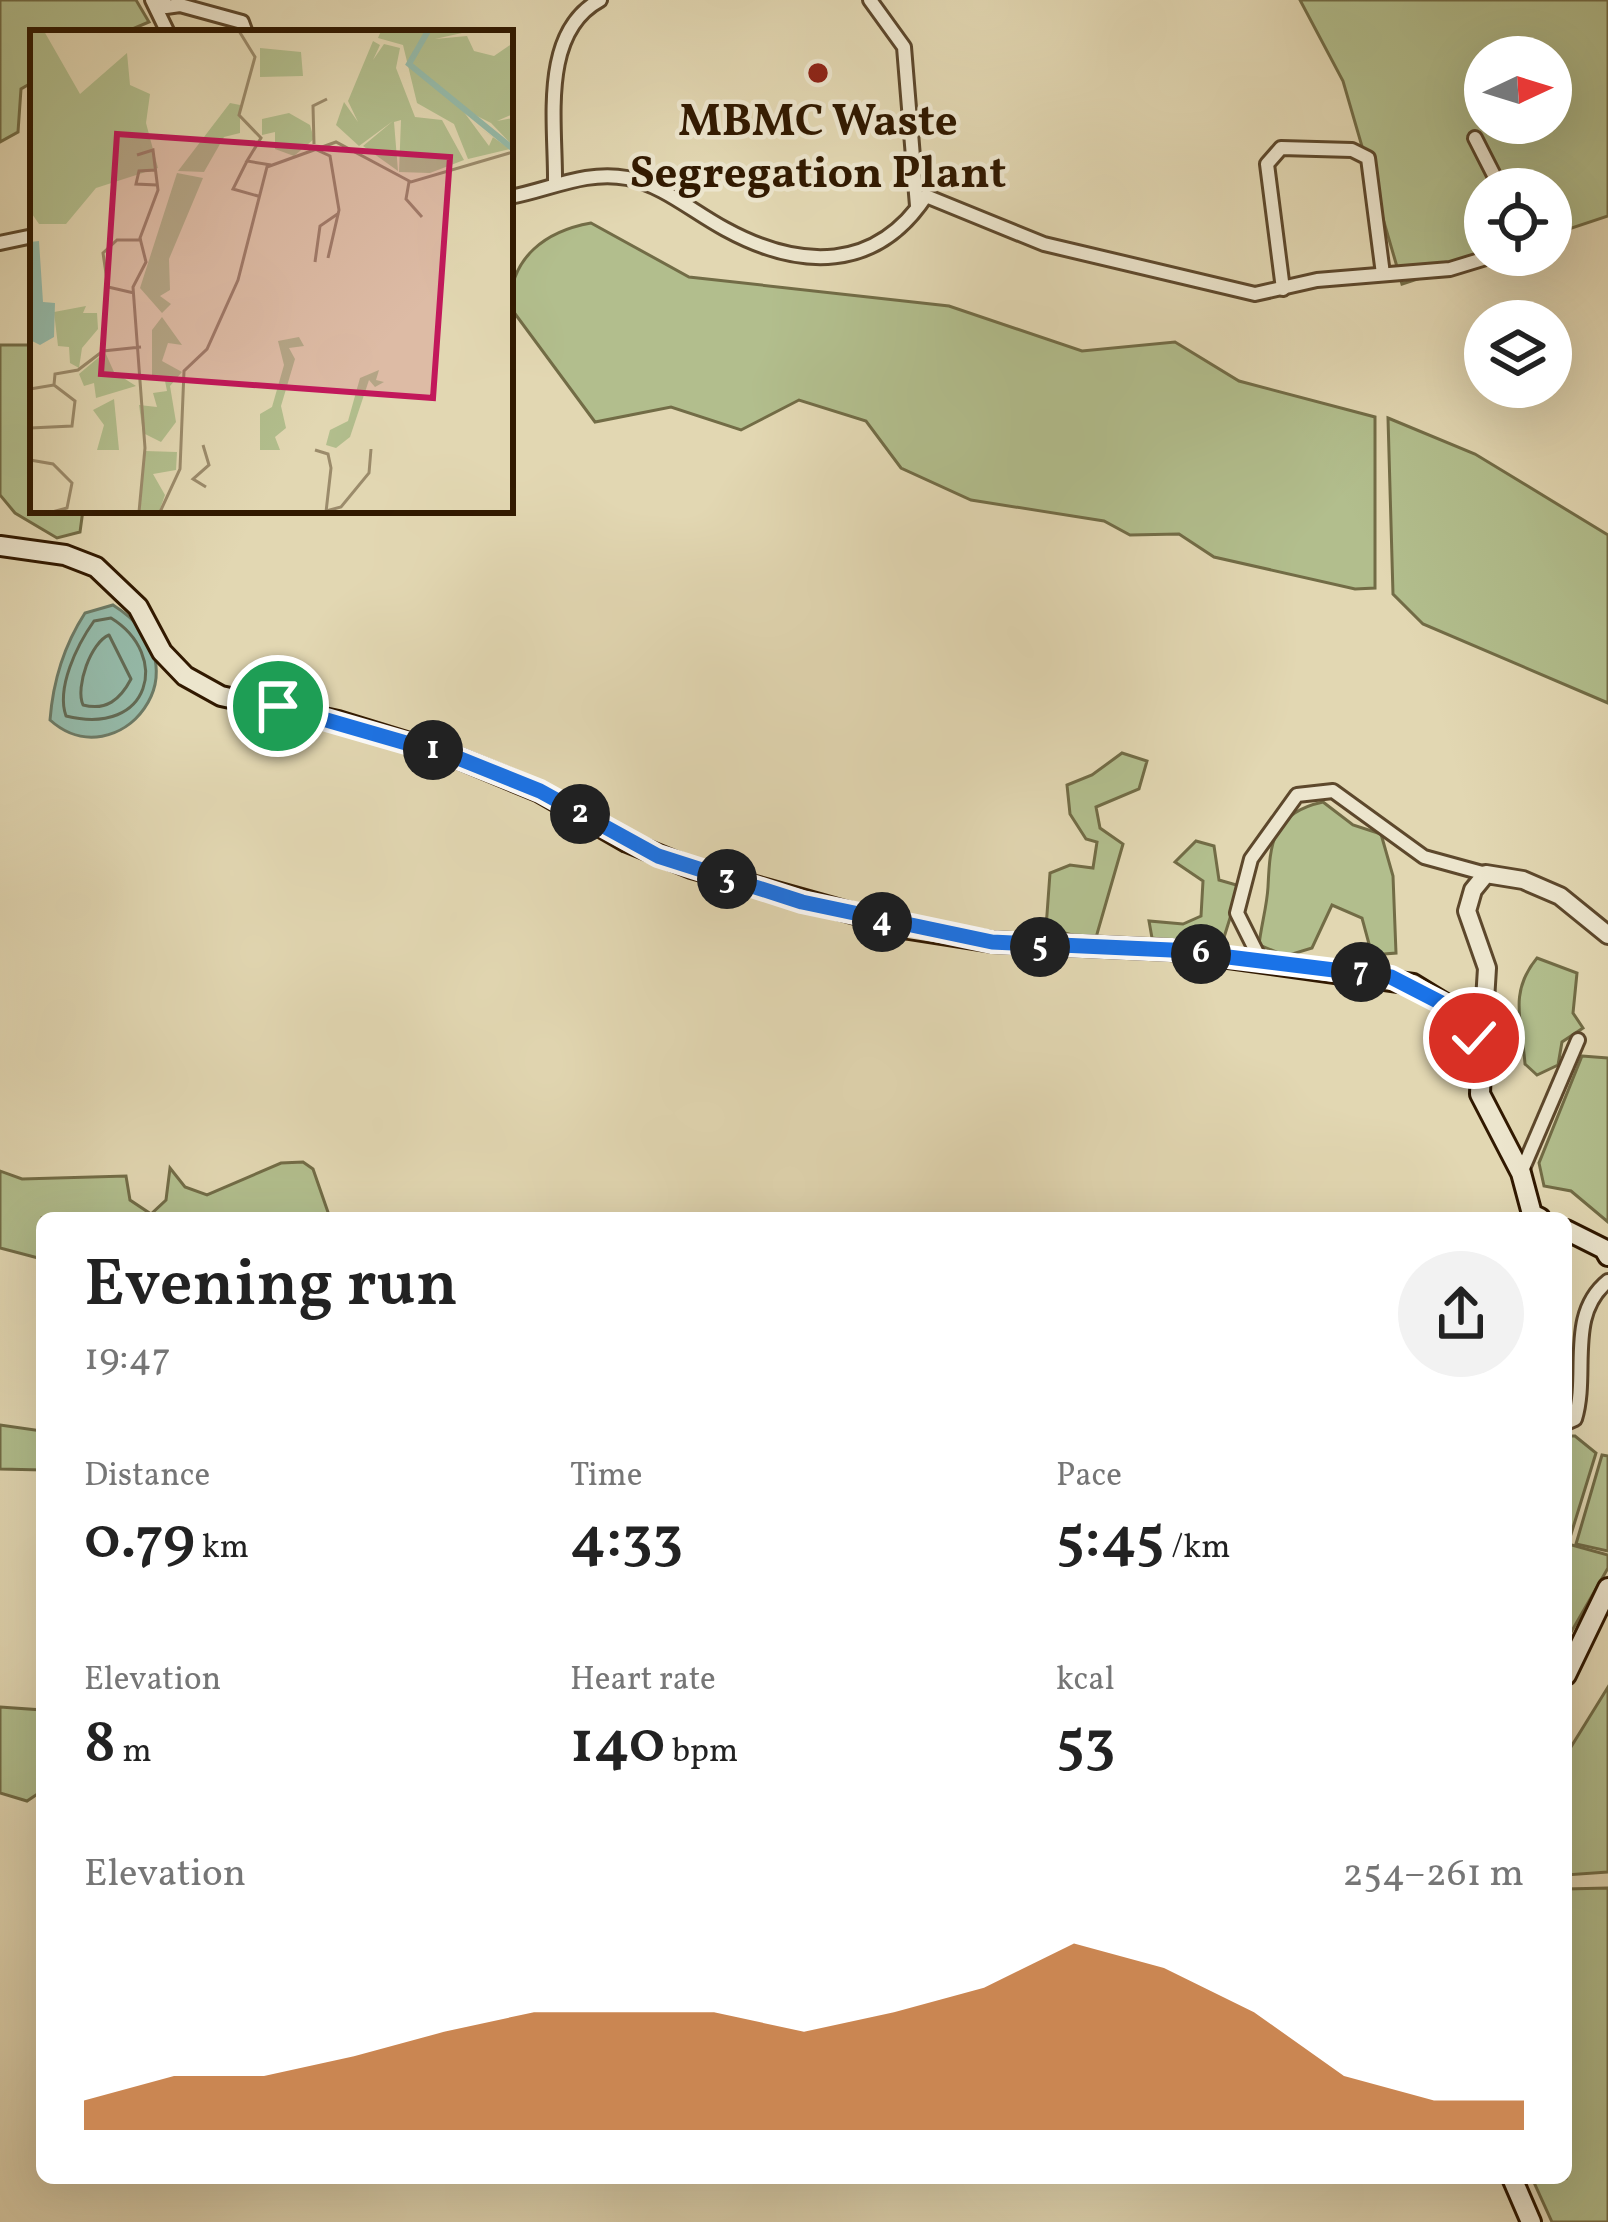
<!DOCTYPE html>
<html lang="en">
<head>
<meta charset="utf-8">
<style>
  :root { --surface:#fff; --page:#f2f2f2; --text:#222; --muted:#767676; --accent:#b45309 }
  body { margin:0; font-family:Vollkorn,serif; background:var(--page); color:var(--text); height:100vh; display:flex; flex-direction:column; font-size:45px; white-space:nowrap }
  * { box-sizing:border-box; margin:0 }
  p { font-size:39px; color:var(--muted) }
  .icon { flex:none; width:66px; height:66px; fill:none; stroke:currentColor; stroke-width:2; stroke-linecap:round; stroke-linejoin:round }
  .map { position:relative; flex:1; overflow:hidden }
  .details { position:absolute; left:36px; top:1212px; width:1536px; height:972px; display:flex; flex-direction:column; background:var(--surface); border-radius:18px; box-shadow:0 12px 48px #0002 }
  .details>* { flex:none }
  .needle { width:78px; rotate:86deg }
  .controls { position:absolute; left:1464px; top:36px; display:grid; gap:24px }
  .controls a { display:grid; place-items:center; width:108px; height:108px; border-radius:50%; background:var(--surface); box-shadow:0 12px 48px #0002; font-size:60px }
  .pin { position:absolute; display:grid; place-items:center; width:102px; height:102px; color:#fff; margin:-51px; border:6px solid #fff; border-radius:50%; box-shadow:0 3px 12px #0007 }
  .km { position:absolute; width:60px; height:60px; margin:-30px; border-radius:50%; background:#222; color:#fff; font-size:33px; line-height:60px; text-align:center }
  .round { display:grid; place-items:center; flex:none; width:126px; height:126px; border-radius:63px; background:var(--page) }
  .overview { display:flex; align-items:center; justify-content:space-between; height:204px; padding:0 48px }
  h1 { font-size:66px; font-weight:600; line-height:90px }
  .stats { display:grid; grid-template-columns:repeat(3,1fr); gap:18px; height:204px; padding:12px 48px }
  .stats div { display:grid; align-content:center }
  .stats b { font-size:60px; font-weight:600 }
  .stats small { font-size:33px; font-weight:400 }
  .stats p { font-size:33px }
  .chart { height:336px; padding:24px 48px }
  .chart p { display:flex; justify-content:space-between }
  .chart svg { width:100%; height:216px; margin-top:12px; fill:var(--accent); opacity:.7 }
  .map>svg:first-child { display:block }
  .green { fill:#b2be8d; stroke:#726c46; stroke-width:3; fill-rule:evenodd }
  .water { fill:#95baa9; stroke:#6d7a65; stroke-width:3 }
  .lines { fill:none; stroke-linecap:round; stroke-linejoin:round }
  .shore { stroke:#636a54; stroke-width:3 }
  .minor-casing { stroke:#5d482c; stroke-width:18 }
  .tertiary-casing { stroke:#5d482c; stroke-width:22 }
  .secondary-casing { stroke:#311900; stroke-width:24 }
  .minor { stroke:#ece5cd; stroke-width:12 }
  .tertiary { stroke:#ece5cd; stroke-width:16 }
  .secondary { stroke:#ece5cd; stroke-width:18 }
  .route-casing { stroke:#fff; stroke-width:24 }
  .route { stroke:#1a73e8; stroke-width:15 }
  .poi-dot { fill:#8f2418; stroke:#ece5cd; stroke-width:4.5 }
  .labels { text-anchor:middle; stroke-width:9; stroke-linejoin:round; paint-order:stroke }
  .poi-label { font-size:45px; font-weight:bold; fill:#311900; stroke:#ece5cd }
  .inset-river { fill:none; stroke:#95baa9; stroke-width:6 }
  .inset-road { fill:none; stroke:#9b8b6b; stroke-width:3 }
  .view { fill:#c2185b; fill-opacity:0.15; stroke:#c2185b; stroke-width:6 }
  .inset-edge { fill:none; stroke:#311900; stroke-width:6 }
</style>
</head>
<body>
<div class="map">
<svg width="1608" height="2222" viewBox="0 0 1608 2222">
  <rect width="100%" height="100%" fill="#e2d7b2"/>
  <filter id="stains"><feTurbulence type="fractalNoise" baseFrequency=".00167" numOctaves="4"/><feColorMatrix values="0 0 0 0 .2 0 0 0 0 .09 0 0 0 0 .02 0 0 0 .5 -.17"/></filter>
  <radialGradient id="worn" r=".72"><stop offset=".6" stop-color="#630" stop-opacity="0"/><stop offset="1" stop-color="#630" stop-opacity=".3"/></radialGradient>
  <g class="green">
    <polygon points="0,0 136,0 149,22 123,33 33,33 33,82 21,89 18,132 0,142"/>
    <path d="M1300,0H1608V216L1551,235V189H1485V255H1491L1402,284L1343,81ZM1485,57H1551V123H1485Z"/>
    <path d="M591,223L689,277L949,306L1082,351L1175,342L1239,381L1375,417V588L1355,589L1214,557L1179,534L1130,535L1104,521L971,500L901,468L866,421L799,400L741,430L671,407L595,422L510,307C510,257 546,231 591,223Z"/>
    <polygon points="0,345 33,345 33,510 83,510 80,532 57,538 15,513 0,495"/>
    <polygon points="1388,418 1475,454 1608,535 1608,703 1423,624 1393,594"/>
    <polygon points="1122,753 1147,761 1139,789 1096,807 1100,828 1123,844 1095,941 1046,928 1050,873 1070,865 1093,868 1097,842 1086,839 1070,814 1067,785 1092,775"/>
    <path d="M1323,802L1353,825L1381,834L1393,876L1396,953L1372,955L1362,918L1332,905L1312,948L1286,956L1259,945C1261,926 1267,906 1268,887C1270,843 1272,813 1323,802Z"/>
    <polygon points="1196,841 1214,846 1219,880 1240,886 1221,947 1152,938 1149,921 1183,924 1201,916 1203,881 1175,862"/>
    <path d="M1537,958L1577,973L1573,1013L1583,1028L1562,1042L1558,1065L1537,1075L1525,1064C1522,1022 1508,993 1537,958Z"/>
    <polygon points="1582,1056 1608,1058 1608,1222 1571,1191 1544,1186 1539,1163"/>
    <polygon points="303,1162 313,1169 330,1218 42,1218 42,1259 0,1248 0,1171 22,1179 126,1176 130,1200 151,1214 166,1200 170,1168 185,1187 207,1195 281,1163"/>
    <polygon points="0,1425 42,1431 42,1470 0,1469"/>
    <polygon points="1566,1436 1575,1436 1596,1453 1568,1544 1608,1555 1608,1568 1566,1641"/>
    <polygon points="1602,1455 1608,1456 1608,1551 1576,1544"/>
    <polygon points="1608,1687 1608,1872 1566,1875 1566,1755"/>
    <polygon points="0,1707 42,1710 42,1791 27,1801 0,1793"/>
    <polygon points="1608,1888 1608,2222 1552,2222 1532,2178 1566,2178 1566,1889"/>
  </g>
  <path class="water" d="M113,605C213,668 117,780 50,720C53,681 63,647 85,613Z"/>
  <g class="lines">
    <g class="shore">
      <path d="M111,618C171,655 151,737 66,716C56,688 77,645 94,621Z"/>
      <path d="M109,635L131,679C120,700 106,711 83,705C75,687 91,642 109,635Z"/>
    </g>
    <g class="minor-casing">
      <g id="minor">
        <polyline points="152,0 168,33"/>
        <polyline points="163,0 166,7 180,5 242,22 246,33"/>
        <polyline points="870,0 904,47 917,206"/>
        <polyline points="1475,138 1501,189"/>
        <path d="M555,184C556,125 539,33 600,0"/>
        <path d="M510,197C549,190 586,170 627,178C663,185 693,212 725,229C800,270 876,272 926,196L1044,244L1255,294L1317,280L1450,269L1496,255"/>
        <polyline points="0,243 33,236"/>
        <polyline points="1283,289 1267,164 1281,148 1352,150 1368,158 1383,274"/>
        <polyline points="1261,961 1237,913 1251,859 1297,795 1333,791 1424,857 1486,874"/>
        <polyline points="1521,1173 1578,1040"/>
        <path d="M1566,1423L1575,1419C1589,1373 1566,1315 1608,1281"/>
      </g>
    </g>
    <g class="tertiary-casing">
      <polyline id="tertiary" points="1474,1038 1484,1017 1487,968 1467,911 1473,890 1486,874 1523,880 1560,896 1608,935"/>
    </g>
    <g class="secondary-casing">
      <g id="secondary">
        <polyline points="0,546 65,555 96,567 138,607 162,652 185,676 221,696 338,721 458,758 540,792 627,842 691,868 909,929 992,942 1171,950 1413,984 1457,1011 1474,1038 1481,1066 1480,1094 1521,1173 1532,1214 1540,1218"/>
        <polyline points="1566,1230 1604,1249 1608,1256"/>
        <polyline points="1566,1675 1608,1588"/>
        <polyline points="1512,2178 1531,2222"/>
      </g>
    </g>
    <use href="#minor" class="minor"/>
    <use href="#tertiary" class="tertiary"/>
    <use href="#secondary" class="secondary"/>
  </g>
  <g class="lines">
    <g class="route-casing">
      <polyline id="route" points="278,706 458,758 540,791 658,856 802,902 992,942 1171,950 1391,977 1457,1011 1474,1038"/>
    </g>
    <use href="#route" class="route"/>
  </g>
  <circle class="poi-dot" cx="818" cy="73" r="12"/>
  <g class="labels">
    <g class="poi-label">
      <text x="818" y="135">MBMC Waste<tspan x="818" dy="52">Segregation Plant</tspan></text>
    </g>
  </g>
  <g transform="translate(30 30)">
    <rect width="483" height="483" fill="#e2d7b2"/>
    <path d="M0,1H14L50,64L97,23L100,55L120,64L116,93L128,138L66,158L36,194H9L0,181ZM351,1H441L405,9L437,6L444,21L464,26L483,13V84L467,91L483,88V116L461,93L431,78L459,116L463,107L444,94L480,119L438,129L424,94L387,73L373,15L348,8ZM343,11L350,15L343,30L354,14L370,18L366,38L385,87L412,90L434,130L400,143L369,142L371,90L364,92L368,141L333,116L363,91L329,116L306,95L314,72L328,92L318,71ZM230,18L271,22L273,46L230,47ZM200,73L210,75V103L194,107L174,142L148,141ZM259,83L280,95L284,109L264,126L245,119V102L232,105V89ZM147,143L173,148L139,229L140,260L130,266L141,274L132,283L110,258ZM56,276L53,283H67L68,299L52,318L49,338L40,333L39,317L28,316L24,282ZM132,287L152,315L138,313L132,331L152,342L140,356L146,392L131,412L113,403L109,375L127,377L123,363L137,361L135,351L122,348V300ZM269,307L274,316L259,318L265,329L251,376L256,398L245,407L250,420H230V384L242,377L254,335L248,311ZM75,322L84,342L106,356L66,368L64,353L54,356L49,344ZM349,340L346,350L354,352L345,357L339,350L320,407L306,418L296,415L300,400L318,391L330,348ZM84,369L89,420H67L74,395L63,380ZM115,421L147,422L146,440L123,444L135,465L129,482H110Z" fill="#b2be8d"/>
    <path d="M9,211L13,272L25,273L24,307L10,315L0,310V212Z" fill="#95baa9"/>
    <path class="inset-river" d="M398,1L379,34L482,118"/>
    <path class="inset-road" d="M209,1L225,27L209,85L231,108L217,131L241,135M284,114L283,76L297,69M278,116L300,126L309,180L298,228M107,125L123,120L128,160L110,208L116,232L103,257L115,418L109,482M217,131L203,159L228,166M126,140L109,141L106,154L127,155M379,152L376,169L392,187M285,232L290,196L309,183M104,263L78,257L73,223L87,210H112M0,359L24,355L25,344L48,340L73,321L111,317M0,398L42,396L45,371L24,355M173,415L179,435L163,449L176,457M285,420L298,424L301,438L296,482M0,430L23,434L42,453L37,478L22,482M296,481L311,477L339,443L341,419M130,482L150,439L154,341L177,319L208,250L237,137L306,112L381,152L483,122"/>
    <path class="view" d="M87,104L420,127L403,368L71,344Z"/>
    <rect width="483" height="483" class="inset-edge"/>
  </g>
  <rect width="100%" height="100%" filter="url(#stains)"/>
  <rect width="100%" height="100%" fill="url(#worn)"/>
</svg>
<div class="controls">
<a><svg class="needle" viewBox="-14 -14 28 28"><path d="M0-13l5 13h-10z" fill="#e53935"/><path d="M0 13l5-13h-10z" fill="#767676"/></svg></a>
<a><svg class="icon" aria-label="locate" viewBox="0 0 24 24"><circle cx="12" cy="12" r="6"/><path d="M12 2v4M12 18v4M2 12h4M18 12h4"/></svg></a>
<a><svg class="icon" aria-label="layers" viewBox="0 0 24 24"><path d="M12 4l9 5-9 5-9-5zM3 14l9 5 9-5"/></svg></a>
</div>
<div class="pin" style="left:278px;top:706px;background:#1e9e55"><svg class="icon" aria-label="arrive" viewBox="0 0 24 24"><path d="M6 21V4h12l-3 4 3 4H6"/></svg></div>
<div class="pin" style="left:1474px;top:1038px;background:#d93025"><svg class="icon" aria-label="check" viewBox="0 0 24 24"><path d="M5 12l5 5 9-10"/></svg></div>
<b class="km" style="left:433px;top:750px">1</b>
<b class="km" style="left:580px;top:814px">2</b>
<b class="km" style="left:727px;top:879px">3</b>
<b class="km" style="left:882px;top:922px">4</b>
<b class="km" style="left:1040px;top:947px">5</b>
<b class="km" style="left:1201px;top:954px">6</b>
<b class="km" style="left:1361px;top:972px">7</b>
<section class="details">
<div class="overview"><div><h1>Evening run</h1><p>19:47</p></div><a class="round"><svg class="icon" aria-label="share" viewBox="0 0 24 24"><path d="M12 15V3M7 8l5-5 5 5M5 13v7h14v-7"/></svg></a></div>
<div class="stats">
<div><p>Distance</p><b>0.79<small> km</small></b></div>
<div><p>Time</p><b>4:33</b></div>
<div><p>Pace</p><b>5:45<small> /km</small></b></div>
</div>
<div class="stats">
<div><p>Elevation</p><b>8<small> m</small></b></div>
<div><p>Heart rate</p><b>140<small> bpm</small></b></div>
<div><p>kcal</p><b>53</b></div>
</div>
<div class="chart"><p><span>Elevation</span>254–261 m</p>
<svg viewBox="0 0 160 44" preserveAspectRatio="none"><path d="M0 44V38L10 33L20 33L30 29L40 24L50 20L60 20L70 20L80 24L90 20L100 15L110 6L120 11L130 20L140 33L150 38L160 38V44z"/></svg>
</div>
</section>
</div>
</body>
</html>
